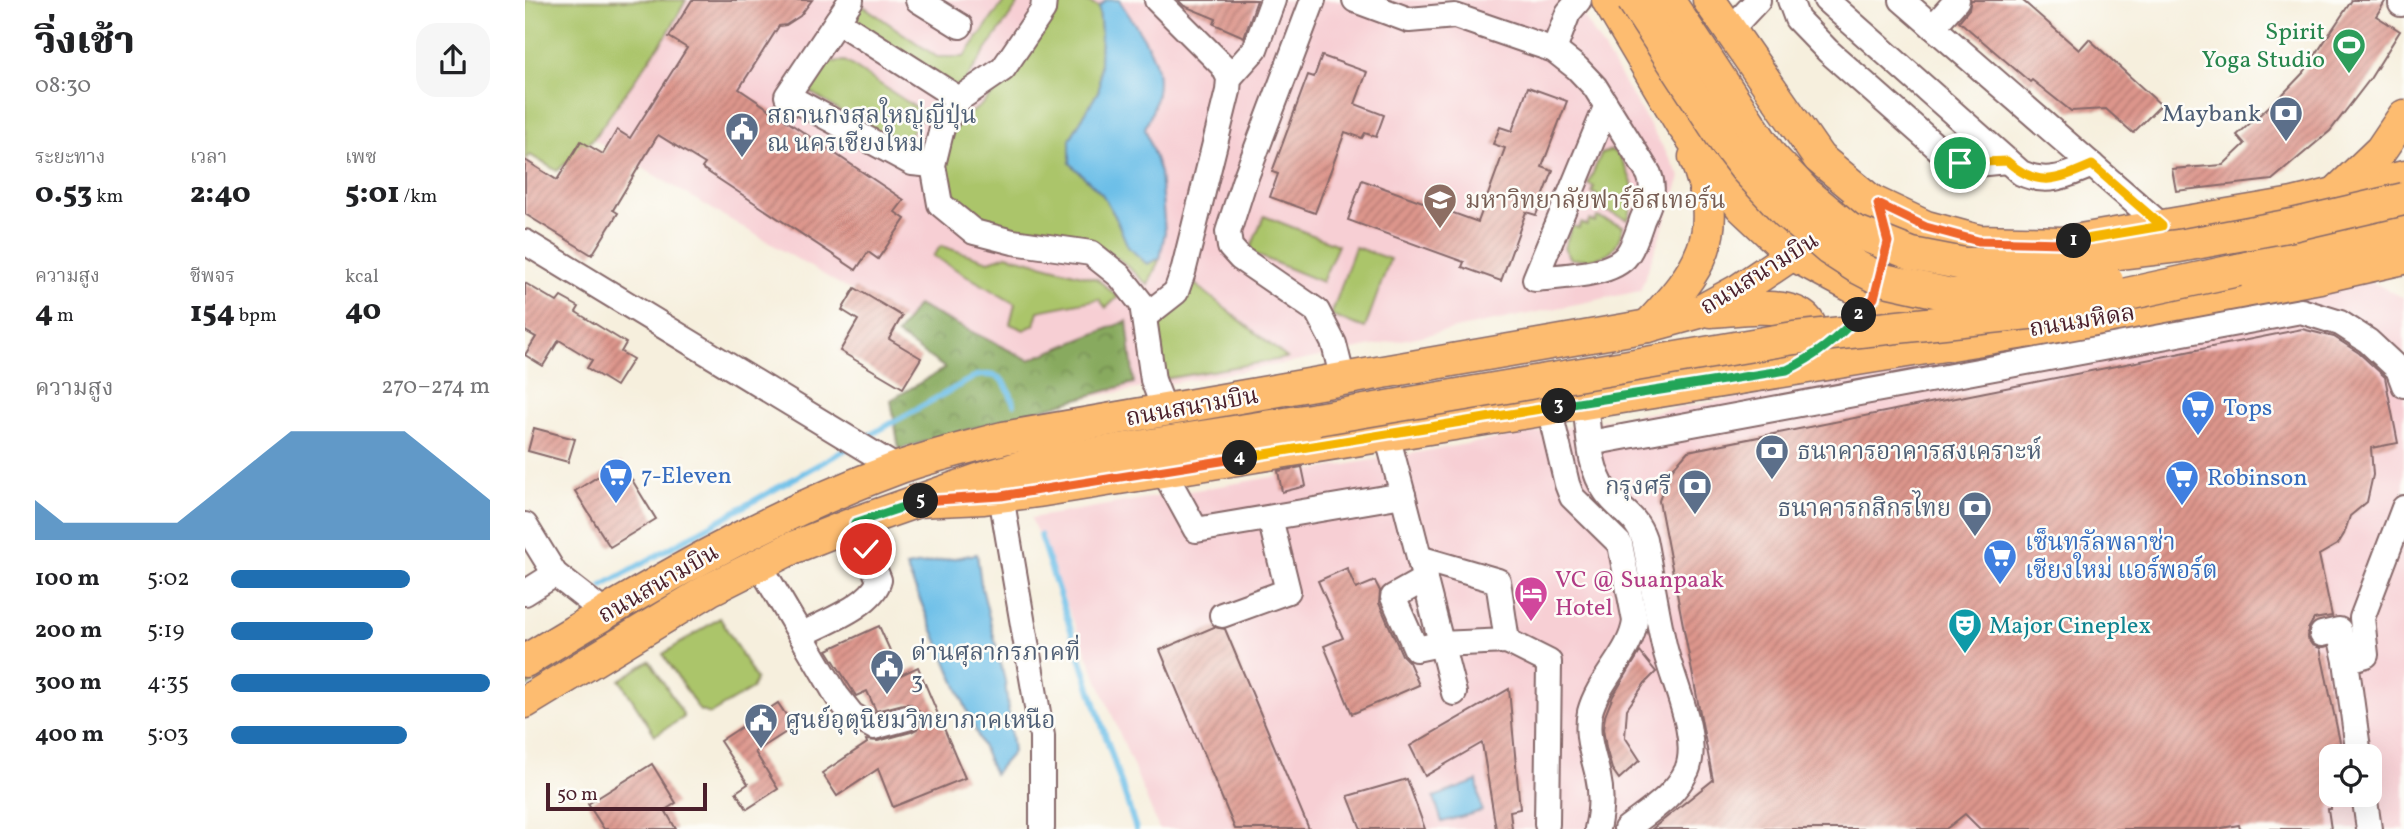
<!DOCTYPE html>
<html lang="th">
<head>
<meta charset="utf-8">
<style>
  :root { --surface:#fff; --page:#f6f6f6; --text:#202124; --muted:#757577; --accent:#1f6fb2 }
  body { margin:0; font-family:Vollkorn,"Noto Serif Thai",serif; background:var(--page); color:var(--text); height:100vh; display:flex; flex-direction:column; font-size:26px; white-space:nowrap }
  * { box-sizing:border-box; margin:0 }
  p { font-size:23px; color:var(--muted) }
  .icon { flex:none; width:38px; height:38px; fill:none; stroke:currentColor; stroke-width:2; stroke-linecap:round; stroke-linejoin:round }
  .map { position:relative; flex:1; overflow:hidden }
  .details { display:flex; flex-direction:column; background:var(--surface); width:525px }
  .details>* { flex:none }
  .tools { position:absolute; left:1794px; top:744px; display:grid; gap:14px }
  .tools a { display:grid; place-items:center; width:63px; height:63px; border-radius:14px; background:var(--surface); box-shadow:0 7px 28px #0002; font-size:35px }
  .scale { position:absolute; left:21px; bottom:18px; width:161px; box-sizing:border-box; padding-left:7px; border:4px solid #4a1f2b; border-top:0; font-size:19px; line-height:24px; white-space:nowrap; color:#4a1f2b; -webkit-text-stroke:5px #fdfcf7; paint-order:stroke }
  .pin { position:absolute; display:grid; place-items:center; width:60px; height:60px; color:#fff; margin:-30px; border:4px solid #fff; border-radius:50%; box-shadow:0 2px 7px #0007 }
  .km { position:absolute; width:35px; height:35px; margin:-18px; border-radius:50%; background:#222; color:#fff; font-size:19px; line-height:35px; text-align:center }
  .round { display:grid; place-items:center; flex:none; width:74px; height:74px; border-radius:21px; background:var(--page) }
  .overview { display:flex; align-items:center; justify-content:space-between; height:119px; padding:0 35px }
  h1 { font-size:38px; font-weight:800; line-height:52px }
  .figures { display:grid; grid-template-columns:repeat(3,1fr); gap:10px; height:119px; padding:7px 35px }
  .figures div { display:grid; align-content:center }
  .figures b { font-size:30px; font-weight:800 }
  .figures small { font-size:19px; font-weight:400 }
  .figures p { font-size:19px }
  .chart { height:196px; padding:14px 35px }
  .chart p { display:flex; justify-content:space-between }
  .chart svg { width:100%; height:126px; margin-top:7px; fill:var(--accent); opacity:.7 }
  ul { padding:0 35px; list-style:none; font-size:23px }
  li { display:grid; grid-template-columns:112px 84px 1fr; align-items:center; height:52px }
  li i { height:18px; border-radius:9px; background:var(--accent) }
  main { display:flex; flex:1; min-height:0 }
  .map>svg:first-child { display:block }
  .built { fill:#f7cfd4; fill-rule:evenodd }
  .green { fill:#abc56b; stroke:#7a724b; stroke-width:2 }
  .forest { fill:url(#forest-crowns); stroke:#696445; stroke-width:2 }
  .water { fill:#6dbfe8; stroke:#5c6f8a; stroke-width:2 }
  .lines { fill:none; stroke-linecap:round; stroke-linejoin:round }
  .stream { stroke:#6dbfe8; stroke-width:6 }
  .building { fill:url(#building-hatch) }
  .minor-casing { stroke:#866869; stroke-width:28 }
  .major-casing { stroke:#866869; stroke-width:35 }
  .minor { stroke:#fff; stroke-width:24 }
  .major { stroke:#fdbc70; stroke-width:32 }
  .major-bridge-casing { stroke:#866869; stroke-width:35; stroke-linecap:butt }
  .major-bridge { stroke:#fdbc70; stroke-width:32 }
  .split-1-casing { stroke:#fff; stroke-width:14 }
  .split-2-casing { stroke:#fff; stroke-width:14 }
  .split-3-casing { stroke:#fff; stroke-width:14 }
  .split-4-casing { stroke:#fff; stroke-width:14 }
  .split-5-casing { stroke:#fff; stroke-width:14 }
  .split-6-casing { stroke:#fff; stroke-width:14 }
  .split-1 { stroke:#f5b400; stroke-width:9 }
  .split-2 { stroke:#f0652b; stroke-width:9 }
  .split-3 { stroke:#22a559; stroke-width:9 }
  .split-4 { stroke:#f5b400; stroke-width:9 }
  .split-5 { stroke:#f0652b; stroke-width:9 }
  .split-6 { stroke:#22a559; stroke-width:9 }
  .labels { text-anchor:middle; stroke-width:5; stroke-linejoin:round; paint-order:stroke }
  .leisure-label { font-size:24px; fill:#27864d; stroke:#fdfcf7; text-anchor:end }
  .service-label { font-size:24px; fill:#4e5e75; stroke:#fdfcf7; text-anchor:start }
  .education-label { font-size:24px; fill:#785e54; stroke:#fdfcf7; text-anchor:start }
  .street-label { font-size:24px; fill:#4a1f2b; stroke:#fdfcf7 }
  .shop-label { font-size:24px; fill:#366cbe; stroke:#fdfcf7; text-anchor:start }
  .hotel-label { font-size:24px; fill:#b23c85; stroke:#fdfcf7; text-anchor:start }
  .culture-label { font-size:24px; fill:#0d838f; stroke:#fdfcf7; text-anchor:start }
</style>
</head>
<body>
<main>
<section class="details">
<div class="overview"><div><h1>วิ่งเช้า</h1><p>08:30</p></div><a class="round"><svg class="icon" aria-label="share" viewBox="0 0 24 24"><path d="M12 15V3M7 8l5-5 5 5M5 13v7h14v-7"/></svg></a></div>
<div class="figures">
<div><p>ระยะทาง</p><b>0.53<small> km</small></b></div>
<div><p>เวลา</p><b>2:40</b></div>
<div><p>เพซ</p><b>5:01<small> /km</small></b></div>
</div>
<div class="figures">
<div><p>ความสูง</p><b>4<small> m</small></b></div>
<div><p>ชีพจร</p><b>154<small> bpm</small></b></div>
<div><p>kcal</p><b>40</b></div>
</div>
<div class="chart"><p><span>ความสูง</span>270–274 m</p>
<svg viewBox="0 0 160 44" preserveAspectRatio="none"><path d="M0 44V30L10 38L20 38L30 38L40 38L50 38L60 30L70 22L80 14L90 6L100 6L110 6L120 6L130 6L140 14L150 22L160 30V44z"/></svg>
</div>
<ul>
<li><b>100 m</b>5:02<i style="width:69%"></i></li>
<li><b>200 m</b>5:19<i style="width:55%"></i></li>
<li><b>300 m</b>4:35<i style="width:100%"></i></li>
<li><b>400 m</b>5:03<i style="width:68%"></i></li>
</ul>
</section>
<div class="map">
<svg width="1879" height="829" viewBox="0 0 1879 829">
  <defs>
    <pattern id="forest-crowns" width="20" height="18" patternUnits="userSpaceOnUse" patternTransform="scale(1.75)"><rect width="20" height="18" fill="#88aa5f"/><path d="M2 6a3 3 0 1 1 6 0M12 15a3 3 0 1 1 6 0" fill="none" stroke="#718a4f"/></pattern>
    <pattern id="building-hatch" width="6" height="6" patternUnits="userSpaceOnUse" patternTransform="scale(1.75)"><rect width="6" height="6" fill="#dd968c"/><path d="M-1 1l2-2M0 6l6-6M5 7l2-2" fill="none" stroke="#b57a73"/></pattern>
  </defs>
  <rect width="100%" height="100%" fill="#fdfcf7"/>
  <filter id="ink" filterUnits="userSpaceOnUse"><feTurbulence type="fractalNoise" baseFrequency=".0143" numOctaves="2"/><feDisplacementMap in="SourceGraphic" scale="14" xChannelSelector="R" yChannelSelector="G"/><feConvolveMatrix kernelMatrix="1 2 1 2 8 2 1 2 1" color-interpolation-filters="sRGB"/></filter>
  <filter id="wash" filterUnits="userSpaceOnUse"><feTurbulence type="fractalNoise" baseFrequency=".00686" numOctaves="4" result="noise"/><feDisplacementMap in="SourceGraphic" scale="28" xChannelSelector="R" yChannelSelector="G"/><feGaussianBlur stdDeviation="1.57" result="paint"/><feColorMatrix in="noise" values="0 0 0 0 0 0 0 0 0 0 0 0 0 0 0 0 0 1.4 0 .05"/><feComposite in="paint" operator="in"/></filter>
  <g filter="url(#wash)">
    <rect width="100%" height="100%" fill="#f6efdd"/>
    <g class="built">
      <polygon points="161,0 1049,0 1156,177 1115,291 775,361 520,405 68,139 143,33"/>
      <path d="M1837,277L1879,298V829H634L506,518L1507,348ZM1806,756H1844V794H1806Z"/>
    </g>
    <g class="green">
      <polygon points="0,0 161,0 143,33 68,139 32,171 5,155 0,161"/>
      <polygon points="480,0 488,0 493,4 437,85 423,86 324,17 334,3 412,57 439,57"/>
      <polygon points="526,0 557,0 574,7 576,33 574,90 545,139 545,163 577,194 590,216 604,247 622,264 635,258 623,285 594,259 569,244 520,227 482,230 462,228 428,208 415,151 437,118 454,107 490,73"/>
      <polygon points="320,61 399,113 374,150 284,91 304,62"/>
      <path d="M1086,150C1094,154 1096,159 1100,167C1112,189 1110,197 1103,220L1076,209L1078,204L1070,201L1072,195L1067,193L1069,187L1063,184L1076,154Z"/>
      <polygon points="739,216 813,245 797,282 724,252"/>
      <path d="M1072,217L1098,226C1092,257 1074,261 1046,259L1039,248L1047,226L1054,228L1056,223L1062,225L1064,220L1070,222Z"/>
      <polygon points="416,246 464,261 482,255 572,279 593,297 581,308 574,299 513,311 509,325 499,330 485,324 490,304 408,256"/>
      <polygon points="830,247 865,259 840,328 806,316"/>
      <polygon points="665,280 762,358 639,379 634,320"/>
      <polygon points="134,600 136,604 0,688 0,673"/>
      <polygon points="195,618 231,679 227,689 185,714 174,710 138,654"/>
      <polygon points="125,661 158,714 158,718 130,735 95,680"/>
    </g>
    <polygon class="forest" points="392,305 504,360 602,321 609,383 374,449 366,400 420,368 372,335"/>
    <g class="water">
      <path d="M581,0H594C625,49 649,70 620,128L635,173L640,232L635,258L622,264L603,247L590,216L577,194L545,163V139L574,90L576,33L574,7Z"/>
      <polygon points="452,554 456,584 480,681 488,752 469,774 381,567"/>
      <polygon points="952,781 957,811 917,822 909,797"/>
    </g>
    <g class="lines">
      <g class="stream">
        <path d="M338,439L451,376C477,371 481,382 489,404"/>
        <polyline points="515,535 611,829"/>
        <polyline points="77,586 325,447"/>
      </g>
    </g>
    <g id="blocks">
      <g class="building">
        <polygon points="167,0 287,0 275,16 261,25 254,26 214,89 379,200 370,212 380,219 353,259 343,252 331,270 177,168 180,164 133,135 88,210 93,213 67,255 0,214 0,160 32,180 56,141 78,154 92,130 105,138 162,48 144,37"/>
        <polygon points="653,0 732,0 719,37 689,24 691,19 659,6"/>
        <polygon points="1446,0 1497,0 1554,50 1564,39 1636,105 1608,133 1581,109 1546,111 1507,80 1505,82 1434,21 1444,9"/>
        <polygon points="1827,0 1861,0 1851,16 1875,31 1845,79 1805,131 1747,180 1651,191 1647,169 1698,165 1720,144 1712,135 1758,94 1779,72"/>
        <polygon points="797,56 842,72 830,104 859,115 851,137 840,133 837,138 820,132 790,213 745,197 753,174 747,172 783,75 789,77"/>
        <polygon points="1003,87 1042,101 1017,167 1028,171 1011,215 1001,212 976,281 937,267 939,262 823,220 837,180 953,222 980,148 968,144 975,127 987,131"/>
        <polygon points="0,283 32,302 36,297 54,307 51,312 101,343 96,352 108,359 91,386 62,368 67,360 34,340 18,366 0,355 11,337 0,331"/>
        <polygon points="330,288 377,316 364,339 396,358 378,388 315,351 333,320 317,310"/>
        <polygon points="1777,329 1809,337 1834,353 1860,377 1873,443 1846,448 1848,475 1842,502 1825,516 1819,534 1813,544 1794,555 1807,616 1789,619 1783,629 1782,637 1787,645 1795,648 1818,756 1806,756 1806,809 1803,809 1806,829 1715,829 1714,825 1691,829 1455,829 1440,814 1421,829 1127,829 1188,780 1134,501 1141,476 1163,451"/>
        <polygon points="9,428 50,439 43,462 3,451"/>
        <polygon points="96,462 131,519 85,547 50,491"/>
        <polygon points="777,467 781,486 757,492 753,471"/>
        <polygon points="822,568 831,589 850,581 855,591 854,603 877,655 884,662 894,685 827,714 799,646 818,638 793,581"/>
        <polygon points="354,626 376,675 393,667 440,778 368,807 353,769 312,796 297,773 342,743 341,740 353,741 386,732 392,729 396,722 396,713 386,704 378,704 351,711 342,691 331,696 302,650"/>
        <polygon points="689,627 700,629 784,829 710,829 635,650"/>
        <polygon points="1115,652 1131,672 1120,683 1102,709 1100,737 1115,760 1094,779 1087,769 1081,748 1078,729 1080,716 1088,696"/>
        <polygon points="984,689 995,809 985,811 987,829 971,829 957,743 900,776 885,746"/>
        <polygon points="253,703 269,727 230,752 253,789 222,809 211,792 223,784 195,741"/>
        <polygon points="127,764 151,803 140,810 151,829 79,829 63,804"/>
        <polygon points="882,779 900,829 836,829 823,796"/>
      </g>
    </g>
  </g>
  <g filter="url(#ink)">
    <use href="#blocks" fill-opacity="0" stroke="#866869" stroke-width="2"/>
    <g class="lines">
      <g class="minor-casing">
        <g id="minor">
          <polyline points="326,0 262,96 387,163 408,165"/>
          <polyline points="393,0 435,26"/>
          <polyline points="519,0 518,10 478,69 434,99 417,128 408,165 415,204 449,232 488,242 566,253 595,276 617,304 628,380 640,411"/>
          <polyline points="788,0 719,182 703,232 705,247 715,258 792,311 809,344 818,380"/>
          <path d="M830,0L884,20L930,16L1029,50L1052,68L1070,87L1124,174C1131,192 1124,204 1117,220C1113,232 1109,246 1102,255C1087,276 1035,276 1010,279L1081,107"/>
          <polyline points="1265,0 1272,19 1303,51 1423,157 1441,165 1482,161"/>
          <path d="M1301,0L1496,173C1522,185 1541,176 1567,165"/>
          <polyline points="1377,0 1637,226"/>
          <polyline points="1876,0 1876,4"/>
          <polyline points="312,21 434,99"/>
          <polyline points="1408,27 1432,0"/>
          <polyline points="1204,31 1233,0"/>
          <polyline points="1029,50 1043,13 1054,0"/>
          <polyline points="704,78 730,49 748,0"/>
          <polyline points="0,242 372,468"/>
          <polyline points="619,317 651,292 658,272 703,91 704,78 698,66 632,0"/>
          <path d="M1060,402C1064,432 1063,467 1081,492C1095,512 1110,513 1119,539C1126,574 1131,610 1139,645C1146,678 1176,737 1162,770C1150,796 1123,812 1101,829"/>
          <path d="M1024,408L1042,484L1047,497L1095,544L1110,621C1107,652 1073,680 1065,712C1060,736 1068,753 1073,776C1077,793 1076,811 1072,829"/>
          <polyline points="1065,443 1776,311 1815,323 1843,341 1873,369 1879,385"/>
          <polyline points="638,470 671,530 878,495 862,435"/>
          <polyline points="878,495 929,693"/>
          <polyline points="476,496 517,736 517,829"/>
          <polyline points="0,525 30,574 80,613"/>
          <polyline points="894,558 973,581 982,641 915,644 891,649 868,597 900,579"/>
          <path d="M234,564L276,635C298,623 348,605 354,580L330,523"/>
          <polyline points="0,593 30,574"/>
          <polyline points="697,615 763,591 745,518"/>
          <polyline points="1797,634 1814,630 1821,661"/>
          <polyline points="276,635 312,696 327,715 349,727 382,718"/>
          <polyline points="982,641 1024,662 1022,824"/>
          <polyline points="1834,756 1821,661 1841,655 1837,618 1879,508"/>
          <polyline points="1839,794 1844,829"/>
        </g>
      </g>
      <g class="major-casing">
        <g id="major">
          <polyline points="1083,0 1156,123 1216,206 1267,254 1349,298 1426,321"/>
          <polyline points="1184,0 1294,158 1346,201 1401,227 1453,241 1537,243 1768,204 1879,177"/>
          <polyline points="1810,194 1856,150 1879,116"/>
          <polyline points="1713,270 1879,228"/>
          <path d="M1186,311C1222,309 1310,292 1282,360"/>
          <path d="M1123,326C1175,270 1202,235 1170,157"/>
          <polyline points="1484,330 1506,331 1795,277 1879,258"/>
          <polyline points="391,501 459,498 513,491 1506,331"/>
          <path d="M0,661C122,587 236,519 370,469C405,456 442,448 478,438L1123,326L1174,312L1214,290L1346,201"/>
          <polyline points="0,702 184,590 267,548 330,523 453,480 506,464 792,419"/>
        </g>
      </g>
      <use href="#minor" class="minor"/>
      <use href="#major" class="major"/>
      <g class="major-bridge-casing">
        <g id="major-bridge">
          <polyline points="1108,0 1201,143 1221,169 1262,213 1304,249 1332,267 1355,279 1427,295 1582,281"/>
          <polyline points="1143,0 1246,156 1281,193 1324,229 1387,254 1439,264 1515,262 1654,246 1767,225 1879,199"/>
          <polyline points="792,419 1269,338 1524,311 1713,270"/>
        </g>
      </g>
      <use href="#major-bridge" class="major-bridge"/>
    </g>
  </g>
  <g class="lines" filter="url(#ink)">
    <g class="split-1-casing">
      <path id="split-1" d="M1435,163L1482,161C1513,189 1532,180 1567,165L1637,226L1549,241"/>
    </g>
    <g class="split-2-casing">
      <polyline id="split-2" points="1334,315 1349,298 1363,242 1353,204 1401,227 1453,241 1537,243 1549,241"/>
    </g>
    <g class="split-3-casing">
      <path id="split-3" d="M1034,406L1262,370C1291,356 1312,339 1334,315"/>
    </g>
    <g class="split-4-casing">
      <polyline id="split-4" points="715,458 1034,406"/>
    </g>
    <g class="split-5-casing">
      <polyline id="split-5" points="396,501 476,496 715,458"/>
    </g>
    <g class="split-6-casing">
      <polyline id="split-6" points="341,549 330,523 396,501"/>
    </g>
    <use href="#split-1" class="split-1"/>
    <use href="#split-2" class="split-2"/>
    <use href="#split-3" class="split-3"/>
    <use href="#split-4" class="split-4"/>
    <use href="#split-5" class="split-5"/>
    <use href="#split-6" class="split-6"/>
  </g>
  <defs>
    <g id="stadium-pin" transform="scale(1.75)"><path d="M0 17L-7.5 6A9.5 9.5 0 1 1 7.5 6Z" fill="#2e9e5b" stroke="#fdfcf7"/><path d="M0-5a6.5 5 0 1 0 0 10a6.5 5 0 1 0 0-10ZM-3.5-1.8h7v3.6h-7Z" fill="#fff"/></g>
    <g id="bank-pin" transform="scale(1.75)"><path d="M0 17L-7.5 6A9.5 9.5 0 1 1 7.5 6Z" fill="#5c6f8a" stroke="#fdfcf7"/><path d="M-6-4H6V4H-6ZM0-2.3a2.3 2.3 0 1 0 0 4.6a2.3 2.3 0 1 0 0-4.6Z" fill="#fff"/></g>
    <g id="civic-pin" transform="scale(1.75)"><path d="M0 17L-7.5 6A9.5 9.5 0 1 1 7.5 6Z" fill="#5c6f8a" stroke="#fdfcf7"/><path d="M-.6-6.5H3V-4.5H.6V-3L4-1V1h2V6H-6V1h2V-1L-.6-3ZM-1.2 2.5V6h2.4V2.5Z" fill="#fff"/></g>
    <g id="university-pin" transform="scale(1.75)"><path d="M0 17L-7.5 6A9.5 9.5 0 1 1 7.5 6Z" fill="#8d6e63" stroke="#fdfcf7"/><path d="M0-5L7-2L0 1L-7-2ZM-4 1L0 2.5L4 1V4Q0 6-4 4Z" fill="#fff"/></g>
    <g id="supermarket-pin" transform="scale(1.75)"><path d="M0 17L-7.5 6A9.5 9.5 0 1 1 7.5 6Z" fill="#3f7fe0" stroke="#fdfcf7"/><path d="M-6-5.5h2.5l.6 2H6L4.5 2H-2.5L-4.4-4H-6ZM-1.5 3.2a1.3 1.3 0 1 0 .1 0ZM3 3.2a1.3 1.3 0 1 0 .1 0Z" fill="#fff"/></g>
    <g id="hotel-pin" transform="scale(1.75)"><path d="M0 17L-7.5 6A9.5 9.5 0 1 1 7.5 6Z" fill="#d1479c" stroke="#fdfcf7"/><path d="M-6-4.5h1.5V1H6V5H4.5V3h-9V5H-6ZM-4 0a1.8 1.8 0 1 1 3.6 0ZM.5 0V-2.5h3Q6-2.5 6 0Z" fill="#fff"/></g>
    <g id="theatre-pin" transform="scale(1.75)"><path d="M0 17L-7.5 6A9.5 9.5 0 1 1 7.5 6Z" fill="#0f9aa8" stroke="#fdfcf7"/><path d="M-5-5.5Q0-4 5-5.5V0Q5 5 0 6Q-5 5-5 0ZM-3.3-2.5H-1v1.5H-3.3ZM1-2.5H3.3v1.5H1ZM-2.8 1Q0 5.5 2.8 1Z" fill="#fff"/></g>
  </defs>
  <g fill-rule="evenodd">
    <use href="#stadium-pin" x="1824" y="45"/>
    <use href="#bank-pin" x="1761" y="113"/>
    <use href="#civic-pin" x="217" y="129"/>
    <use href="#university-pin" x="915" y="200"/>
    <use href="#supermarket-pin" x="1673" y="407"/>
    <use href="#bank-pin" x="1247" y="451"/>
    <use href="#supermarket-pin" x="91" y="475"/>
    <use href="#supermarket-pin" x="1657" y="477"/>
    <use href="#bank-pin" x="1170" y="486"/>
    <use href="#bank-pin" x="1450" y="508"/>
    <use href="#supermarket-pin" x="1475" y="556"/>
    <use href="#hotel-pin" x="1006" y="593"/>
    <use href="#theatre-pin" x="1440" y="625"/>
    <use href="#civic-pin" x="362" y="666"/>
    <use href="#civic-pin" x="236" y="720"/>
  </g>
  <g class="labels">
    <g class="leisure-label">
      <text x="1800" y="39">Spirit<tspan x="1800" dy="28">Yoga Studio</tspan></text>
    </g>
    <g class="service-label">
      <text x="1736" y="121" text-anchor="end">Maybank</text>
      <text x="242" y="123">สถานกงสุลใหญ่ญี่ปุ่น<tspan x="242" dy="28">ณ นครเชียงใหม่</tspan></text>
      <text x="1272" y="459">ธนาคารอาคารสงเคราะห์</text>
      <text x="1146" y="494" text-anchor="end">กรุงศรี</text>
      <text x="1426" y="516" text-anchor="end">ธนาคารกสิกรไทย</text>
      <text x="386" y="660">ด่านศุลากรภาคที่<tspan x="386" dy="28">3</tspan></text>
      <text x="260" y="728">ศูนย์อุตุนิยมวิทยาภาคเหนือ</text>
    </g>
    <g class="education-label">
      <text x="940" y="208">มหาวิทยาลัยฟาร์อีสเทอร์น</text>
    </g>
    <g class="street-label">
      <text transform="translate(1234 273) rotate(-32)" y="8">ถนนสนามบิน</text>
      <text transform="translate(1557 320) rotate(-9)" y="8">ถนนมหิดล</text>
      <text transform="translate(667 406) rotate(-10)" y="8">ถนนสนามบิน</text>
      <text transform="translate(133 583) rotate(-30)" y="8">ถนนสนามบิน</text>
    </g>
    <g class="shop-label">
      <text x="1698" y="415">Tops</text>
      <text x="116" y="483">7-Eleven</text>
      <text x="1682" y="485">Robinson</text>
      <text x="1500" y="550">เซ็นทรัลพลาซ่า<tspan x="1500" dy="28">เชียงใหม่ แอร์พอร์ต</tspan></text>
    </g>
    <g class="hotel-label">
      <text x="1030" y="587">VC @ Suanpaak<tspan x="1030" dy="28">Hotel</tspan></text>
    </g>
    <g class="culture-label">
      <text x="1464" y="633">Major Cineplex</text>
    </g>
  </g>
</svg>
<div class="tools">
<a><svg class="icon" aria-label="locate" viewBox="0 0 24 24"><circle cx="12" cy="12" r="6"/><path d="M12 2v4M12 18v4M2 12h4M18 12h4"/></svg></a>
</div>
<div class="scale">50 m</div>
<div class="pin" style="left:1435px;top:163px;background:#1e9e55"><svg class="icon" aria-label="arrive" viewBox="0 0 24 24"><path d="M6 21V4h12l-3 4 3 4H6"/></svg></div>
<div class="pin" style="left:341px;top:549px;background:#d93025"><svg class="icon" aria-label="check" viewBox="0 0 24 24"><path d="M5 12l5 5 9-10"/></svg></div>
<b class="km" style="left:1549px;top:241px">1</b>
<b class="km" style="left:1334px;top:315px">2</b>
<b class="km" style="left:1034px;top:406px">3</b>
<b class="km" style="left:715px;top:458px">4</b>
<b class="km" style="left:396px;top:501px">5</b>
</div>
</main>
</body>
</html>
